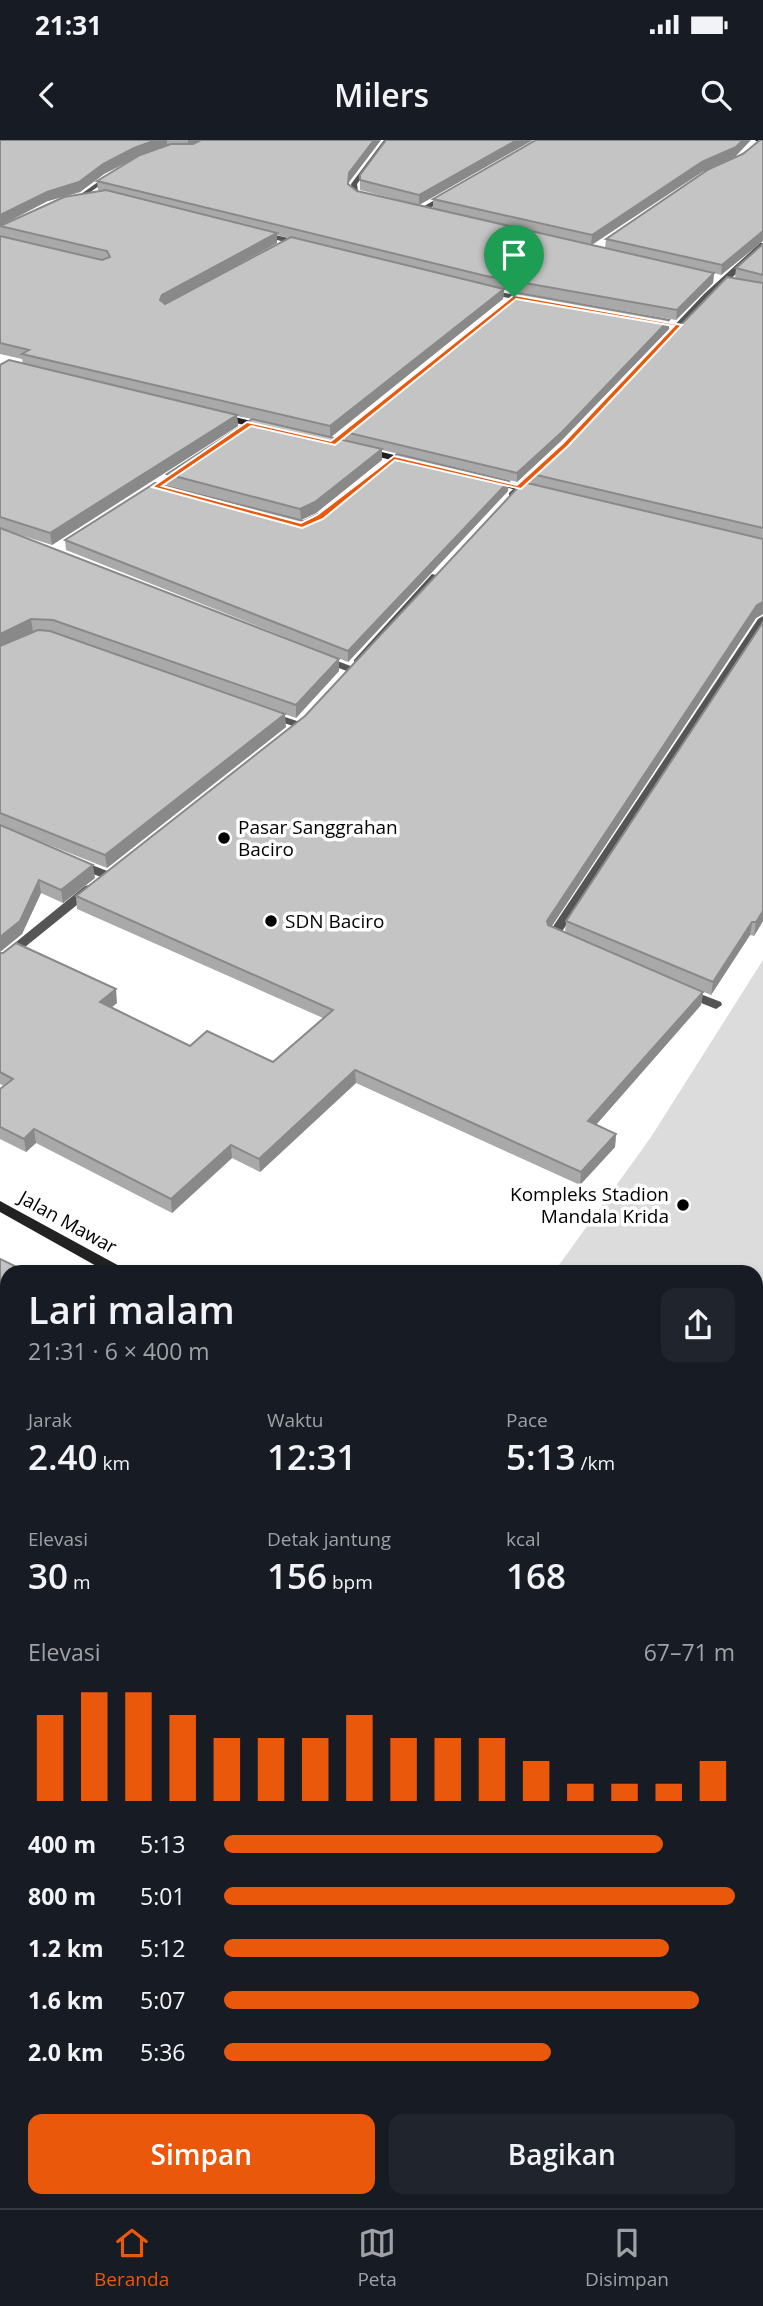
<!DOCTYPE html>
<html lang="id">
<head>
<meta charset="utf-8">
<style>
  :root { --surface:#171b24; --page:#20242c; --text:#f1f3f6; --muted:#9ea1a6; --line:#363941; --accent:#ea580c }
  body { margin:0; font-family:"Open Sans",sans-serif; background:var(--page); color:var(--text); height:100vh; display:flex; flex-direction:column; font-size:26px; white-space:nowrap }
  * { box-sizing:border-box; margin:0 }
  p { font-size:23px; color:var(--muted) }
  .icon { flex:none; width:38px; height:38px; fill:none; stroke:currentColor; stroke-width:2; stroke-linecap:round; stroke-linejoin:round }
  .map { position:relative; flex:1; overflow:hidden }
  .side { position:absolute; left:0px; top:1125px; width:763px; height:943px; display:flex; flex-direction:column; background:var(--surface); border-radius:21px 21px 0 0; box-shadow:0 4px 10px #0003 }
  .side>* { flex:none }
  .pin { position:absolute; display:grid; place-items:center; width:60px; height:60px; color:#fff; margin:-72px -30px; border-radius:50% 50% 50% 0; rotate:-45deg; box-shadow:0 0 7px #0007 }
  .pin .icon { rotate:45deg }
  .round { display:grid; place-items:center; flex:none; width:74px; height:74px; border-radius:14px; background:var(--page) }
  .head { display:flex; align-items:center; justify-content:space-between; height:119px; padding:0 28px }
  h1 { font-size:38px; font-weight:600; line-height:52px }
  .metrics { display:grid; grid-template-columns:repeat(3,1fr); gap:10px; height:119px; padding:7px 28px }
  .metrics div { display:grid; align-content:center }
  .metrics b { font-size:35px; font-weight:600 }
  .metrics small { font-size:19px; font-weight:400 }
  .metrics p { font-size:19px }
  .chart { height:196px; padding:14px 28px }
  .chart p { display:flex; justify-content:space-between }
  .chart svg { width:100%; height:126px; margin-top:7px; stroke:var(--accent); stroke-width:6 }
  .action { display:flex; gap:14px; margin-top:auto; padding:14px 28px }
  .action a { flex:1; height:80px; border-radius:14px; background:var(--accent); color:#fff; font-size:28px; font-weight:600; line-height:80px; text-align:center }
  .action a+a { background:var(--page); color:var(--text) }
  ul { padding:0 28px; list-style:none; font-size:23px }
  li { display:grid; grid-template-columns:112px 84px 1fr; align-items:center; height:52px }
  li i { height:18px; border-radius:9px; background:var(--accent) }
  .status { display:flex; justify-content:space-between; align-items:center; height:49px; padding:0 35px; background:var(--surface); direction:ltr }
  .status svg { height:19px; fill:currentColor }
  header { display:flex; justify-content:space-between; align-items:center; height:91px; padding:0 28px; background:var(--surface); font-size:32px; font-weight:600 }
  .menu { display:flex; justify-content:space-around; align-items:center; height:98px; border-top:2px solid var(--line); background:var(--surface); font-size:19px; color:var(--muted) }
  .menu a { display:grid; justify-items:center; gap:4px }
  .menu .current { color:var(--accent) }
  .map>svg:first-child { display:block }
  .green { fill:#dcdcdc }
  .water { fill:#a3a3a3 }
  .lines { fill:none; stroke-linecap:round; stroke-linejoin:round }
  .street { fill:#555; fill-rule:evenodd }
  .secondary { fill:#222; fill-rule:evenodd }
  .wall { fill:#a9a9a9; fill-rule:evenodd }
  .shaded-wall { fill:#898989 }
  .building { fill:#c4c4c4; stroke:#898989; stroke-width:2 }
  .route { fill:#ea580c; stroke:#fff; stroke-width:2; fill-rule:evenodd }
  .poi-dot { fill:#000; stroke:#fff; stroke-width:2.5 }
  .labels { text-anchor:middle; stroke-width:7; stroke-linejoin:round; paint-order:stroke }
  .poi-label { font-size:19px; fill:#000; stroke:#fff; text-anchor:start }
  .street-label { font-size:19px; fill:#000; stroke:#fff }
</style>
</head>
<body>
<div class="status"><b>21:31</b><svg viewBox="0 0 49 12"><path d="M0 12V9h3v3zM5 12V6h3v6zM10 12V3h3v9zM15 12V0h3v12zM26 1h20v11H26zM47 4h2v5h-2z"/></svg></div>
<header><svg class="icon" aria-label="back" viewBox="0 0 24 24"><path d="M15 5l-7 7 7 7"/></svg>Milers<svg class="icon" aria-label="search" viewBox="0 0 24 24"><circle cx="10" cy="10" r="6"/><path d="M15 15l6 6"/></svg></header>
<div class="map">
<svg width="763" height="2068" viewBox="0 0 763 2068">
  <rect width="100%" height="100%" fill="#fff"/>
  <g class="green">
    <polygon points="763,820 763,1378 756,1374 756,1132 554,1132 651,997"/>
    <polygon points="756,1543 763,1545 763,1633 756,1630"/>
  </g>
  <polygon class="water" points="133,2062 199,2062 207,2068 128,2068"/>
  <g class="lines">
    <g class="street">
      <polygon points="384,0 390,0 357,44 358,51 370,58 364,59 352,53 351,44"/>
      <polygon points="112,32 117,33 85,56 81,56 81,54"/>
      <polygon points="450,51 452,54 421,74 414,72"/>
      <polygon points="258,91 306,102 307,104 303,106 255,95 255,91"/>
      <polygon points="760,103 763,103 763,109 710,158 583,292 577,292 577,288 704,154"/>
      <polygon points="485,149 530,158 534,160 530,162 482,153 482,149"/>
      <polygon points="543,321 550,323 515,357 509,357 509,353"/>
      <polygon points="432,434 440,436 362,524 354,524 354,520"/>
      <polygon points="763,476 763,487 561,793 569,801 563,805 548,794 758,479"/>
      <polygon points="324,516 356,528 357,530 352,533 320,521 319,519"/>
      <polygon points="267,571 303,583 304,585 299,588 263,576 263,572"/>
      <polygon points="79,720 110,732 112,735 106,739 75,727 73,724"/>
      <polygon points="89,745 93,746 95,749 93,752 4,824 0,825 0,815 85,746"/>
      <polygon points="685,848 721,862 722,865 716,869 681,855 679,852"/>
    </g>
    <g class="secondary">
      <polygon points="755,0 763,0 763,3 756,1"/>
      <polygon points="219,273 267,285 268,287 264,290 216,278 215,276"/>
      <polygon points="366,308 414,320 415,322 411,325 363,313 362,311"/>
      <polygon points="492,338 539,350 541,352 536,355 489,343 489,339"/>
      <polygon points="0,1061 123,1128 125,1132 107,1132 0,1072"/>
      <polygon points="756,1413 763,1416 763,1431 756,1428"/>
      <polygon points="756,1484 763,1486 763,1502 756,1500"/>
      <polygon points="7,1906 7,1932 0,1935 0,1909"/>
    </g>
  </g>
  <g class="wall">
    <path d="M0,0H381L349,42V45L357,51L410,63L360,50V35L533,0L419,65L433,68V59L735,17L702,32L592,105L605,108L606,99L763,0V101L721,135L714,133L713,143L676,180L504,150L503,159L330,297L345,301V292L669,180V189L561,301L517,342L382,310V320L316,373L301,380L304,381L508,351L348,522L66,410L65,400L263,370L167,345V334L252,279L237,276L238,286L52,405L1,389L339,531L296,578L53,492L286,587L107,728L24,695L95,738L63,763L41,753L22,794L0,812V225L23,224L22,219L0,214V86L100,51L98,50L97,41L137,17L104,34L80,52L48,61ZM277,95L289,98L198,146L277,103Z"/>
    <polygon points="763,104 763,474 756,478 551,787 565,793 566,781 763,482 763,781 754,796 750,795 711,855 661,834 703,852 701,865 596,985 616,994 615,1007 580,1045 356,943 260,1032 232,1018 172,1073 36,1003 26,1012 0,999 0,949 4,946 0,944 0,813 117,863 112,867 190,906 273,922 323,878 77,769 76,756 305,576 531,344 532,334 572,298 735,138 736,128"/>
    <polygon points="292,2062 505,2062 501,2068 300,2068"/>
  </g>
  <g class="shaded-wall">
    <polygon points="156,0 167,0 167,6 135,18 104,34 80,52 48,61 0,86 0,75 134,8"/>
    <polygon points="188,0 206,0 188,5"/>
    <polygon points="374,0 381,0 349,42 349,33"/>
    <polygon points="517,0 533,0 419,65 419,55"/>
    <polygon points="743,0 751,0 735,17 702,32 591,105 592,95 702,22"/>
    <polygon points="763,91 763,101 721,135 722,125"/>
    <polygon points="277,93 277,103 163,166 160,160 162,155"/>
    <polygon points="714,133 713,143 676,180 677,170"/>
    <polygon points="504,149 503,159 330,298 330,286"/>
    <polygon points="669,180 669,189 561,301 517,342 517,333"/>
    <polygon points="237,275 238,286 52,405 50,393"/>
    <polygon points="382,309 382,320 316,373 301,380 300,369"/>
    <polygon points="509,341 508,351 348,522 348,511"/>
    <polygon points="763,462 763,474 756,478 546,795 547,781 757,465"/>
    <polygon points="31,479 33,492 0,507 0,494"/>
    <polygon points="339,519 339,531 296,578 296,565"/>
    <polygon points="285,574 286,587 107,728 105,715"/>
    <polygon points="93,725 95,738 63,763 61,750"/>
    <polygon points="39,740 41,753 22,794 0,812 0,797"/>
    <polygon points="763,771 763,781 754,796 756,782"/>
    <polygon points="752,782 750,795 711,855 713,842"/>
    <polygon points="116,849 117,863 102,875 100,862"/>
    <polygon points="703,852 701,865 587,995 588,981"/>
    <polygon points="355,930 356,943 260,1032 259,1019"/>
    <polygon points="34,989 36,1003 26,1012 24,999"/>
    <polygon points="616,994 615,1007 580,1045 581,1032"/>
    <polygon points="231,1005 232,1018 172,1073 171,1059"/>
    <polygon points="7,1639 7,1672 0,1680 0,1647"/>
    <polygon points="7,1740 7,1773 0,1781 0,1748"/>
    <polygon points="499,2062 505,2062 501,2068 494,2068"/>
  </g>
  <g class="building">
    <polygon points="0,0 156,0 134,8 103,24 79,42 47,52 0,75"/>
    <polygon points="201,0 374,0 349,33 348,44 357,51 714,133 677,170 486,136 97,41 140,15 171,4 193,4"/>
    <polygon points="386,0 517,0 419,55 360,40 360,35"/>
    <polygon points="536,0 743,0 736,7 702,22 592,95 433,59"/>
    <polygon points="760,0 763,0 763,91 722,125 606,99 709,29 743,14"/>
    <polygon points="106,50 277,93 162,155 160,160 165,164 291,97 504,149 330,286 22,214 29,210 0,203 0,96 102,120 110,117 107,111 0,86 64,57"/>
    <polygon points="763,104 763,135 736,128"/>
    <polygon points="727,137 763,143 763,388 532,334 572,298"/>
    <polygon points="518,153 669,180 562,292 517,333 345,292"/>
    <polygon points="9,220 237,275 50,393 0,377 0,225"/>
    <polygon points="252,279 382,309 315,362 300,369 167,334"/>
    <polygon points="397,314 509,341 348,511 65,400 155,343 304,381 324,371"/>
    <polygon points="523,342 763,399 763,462 757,465 547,781 548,785 703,852 588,981 616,994 581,1032 355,930 259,1019 231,1005 171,1059 34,989 24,999 0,987 0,949 13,939 0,932 0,813 3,813 16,803 116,849 100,862 190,906 207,891 273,922 333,870 76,756 305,576"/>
    <polygon points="0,388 339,519 296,565 53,480 31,479 0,494"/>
    <polygon points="763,482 763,771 756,782 752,782 713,842 566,781"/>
    <polygon points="38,490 50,491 285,574 105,715 0,673 0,506"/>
    <polygon points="0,685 93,725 61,750 39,740 20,781 0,797"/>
    <polygon points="0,1119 27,1132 7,1132 7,1639 0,1647"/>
    <polygon points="0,1671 7,1675 7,1740 0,1748"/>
    <polygon points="305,2062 499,2062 494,2068 313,2068"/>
  </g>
  <path class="route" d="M514,155L682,185L568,306L521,349L395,320L323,379L302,388L152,347L247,282L331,301ZM516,159L674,186L563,303L517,345L394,316L317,375L301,383L162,346L251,286L335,305Z"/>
  <g class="poi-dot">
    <circle cx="224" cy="698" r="7"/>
    <circle cx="271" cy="781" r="7"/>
    <circle cx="683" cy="1065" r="7"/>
  </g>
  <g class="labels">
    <g class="poi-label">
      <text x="238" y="694">Pasar Sanggrahan<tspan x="238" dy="22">Baciro</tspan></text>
      <text x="285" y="788">SDN Baciro</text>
      <text x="669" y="1061" text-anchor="end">Kompleks Stadion<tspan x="669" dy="22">Mandala Krida</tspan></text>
    </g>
    <g class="street-label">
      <text transform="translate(68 1082) rotate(29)" y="7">Jalan Mawar</text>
    </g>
  </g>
</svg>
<div class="pin" style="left:514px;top:157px;background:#1e9e55"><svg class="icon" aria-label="arrive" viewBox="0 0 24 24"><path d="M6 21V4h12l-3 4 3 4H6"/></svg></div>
<section class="side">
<div class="head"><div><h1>Lari malam</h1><p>21:31 · 6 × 400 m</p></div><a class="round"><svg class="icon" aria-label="share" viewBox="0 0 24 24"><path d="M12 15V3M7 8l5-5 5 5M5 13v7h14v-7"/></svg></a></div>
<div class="metrics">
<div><p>Jarak</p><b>2.40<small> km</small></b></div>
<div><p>Waktu</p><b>12:31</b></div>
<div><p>Pace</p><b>5:13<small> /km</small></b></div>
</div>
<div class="metrics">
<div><p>Elevasi</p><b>30<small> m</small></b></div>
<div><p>Detak jantung</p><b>156<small> bpm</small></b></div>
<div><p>kcal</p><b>168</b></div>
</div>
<div class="chart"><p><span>Elevasi</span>67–71 m</p>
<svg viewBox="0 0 160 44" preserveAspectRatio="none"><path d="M5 44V14M15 44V6M25 44V6M35 44V14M45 44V22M55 44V22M65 44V22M75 44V14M85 44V22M95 44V22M105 44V22M115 44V30M125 44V38M135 44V38M145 44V38M155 44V30"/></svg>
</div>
<ul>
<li><b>400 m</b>5:13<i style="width:86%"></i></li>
<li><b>800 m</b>5:01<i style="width:100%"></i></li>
<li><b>1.2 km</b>5:12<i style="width:87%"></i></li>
<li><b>1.6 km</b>5:07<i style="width:93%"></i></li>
<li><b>2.0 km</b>5:36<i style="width:64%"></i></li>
</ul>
<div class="action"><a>Simpan</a><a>Bagikan</a></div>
</section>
</div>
<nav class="menu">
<a class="current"><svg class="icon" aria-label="home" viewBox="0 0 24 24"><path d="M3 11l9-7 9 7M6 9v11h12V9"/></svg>Beranda</a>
<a><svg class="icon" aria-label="map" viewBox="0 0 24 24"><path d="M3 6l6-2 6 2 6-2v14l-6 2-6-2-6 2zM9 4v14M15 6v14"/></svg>Peta</a>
<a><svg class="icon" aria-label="saved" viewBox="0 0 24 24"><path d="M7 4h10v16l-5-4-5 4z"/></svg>Disimpan</a>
</nav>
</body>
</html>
